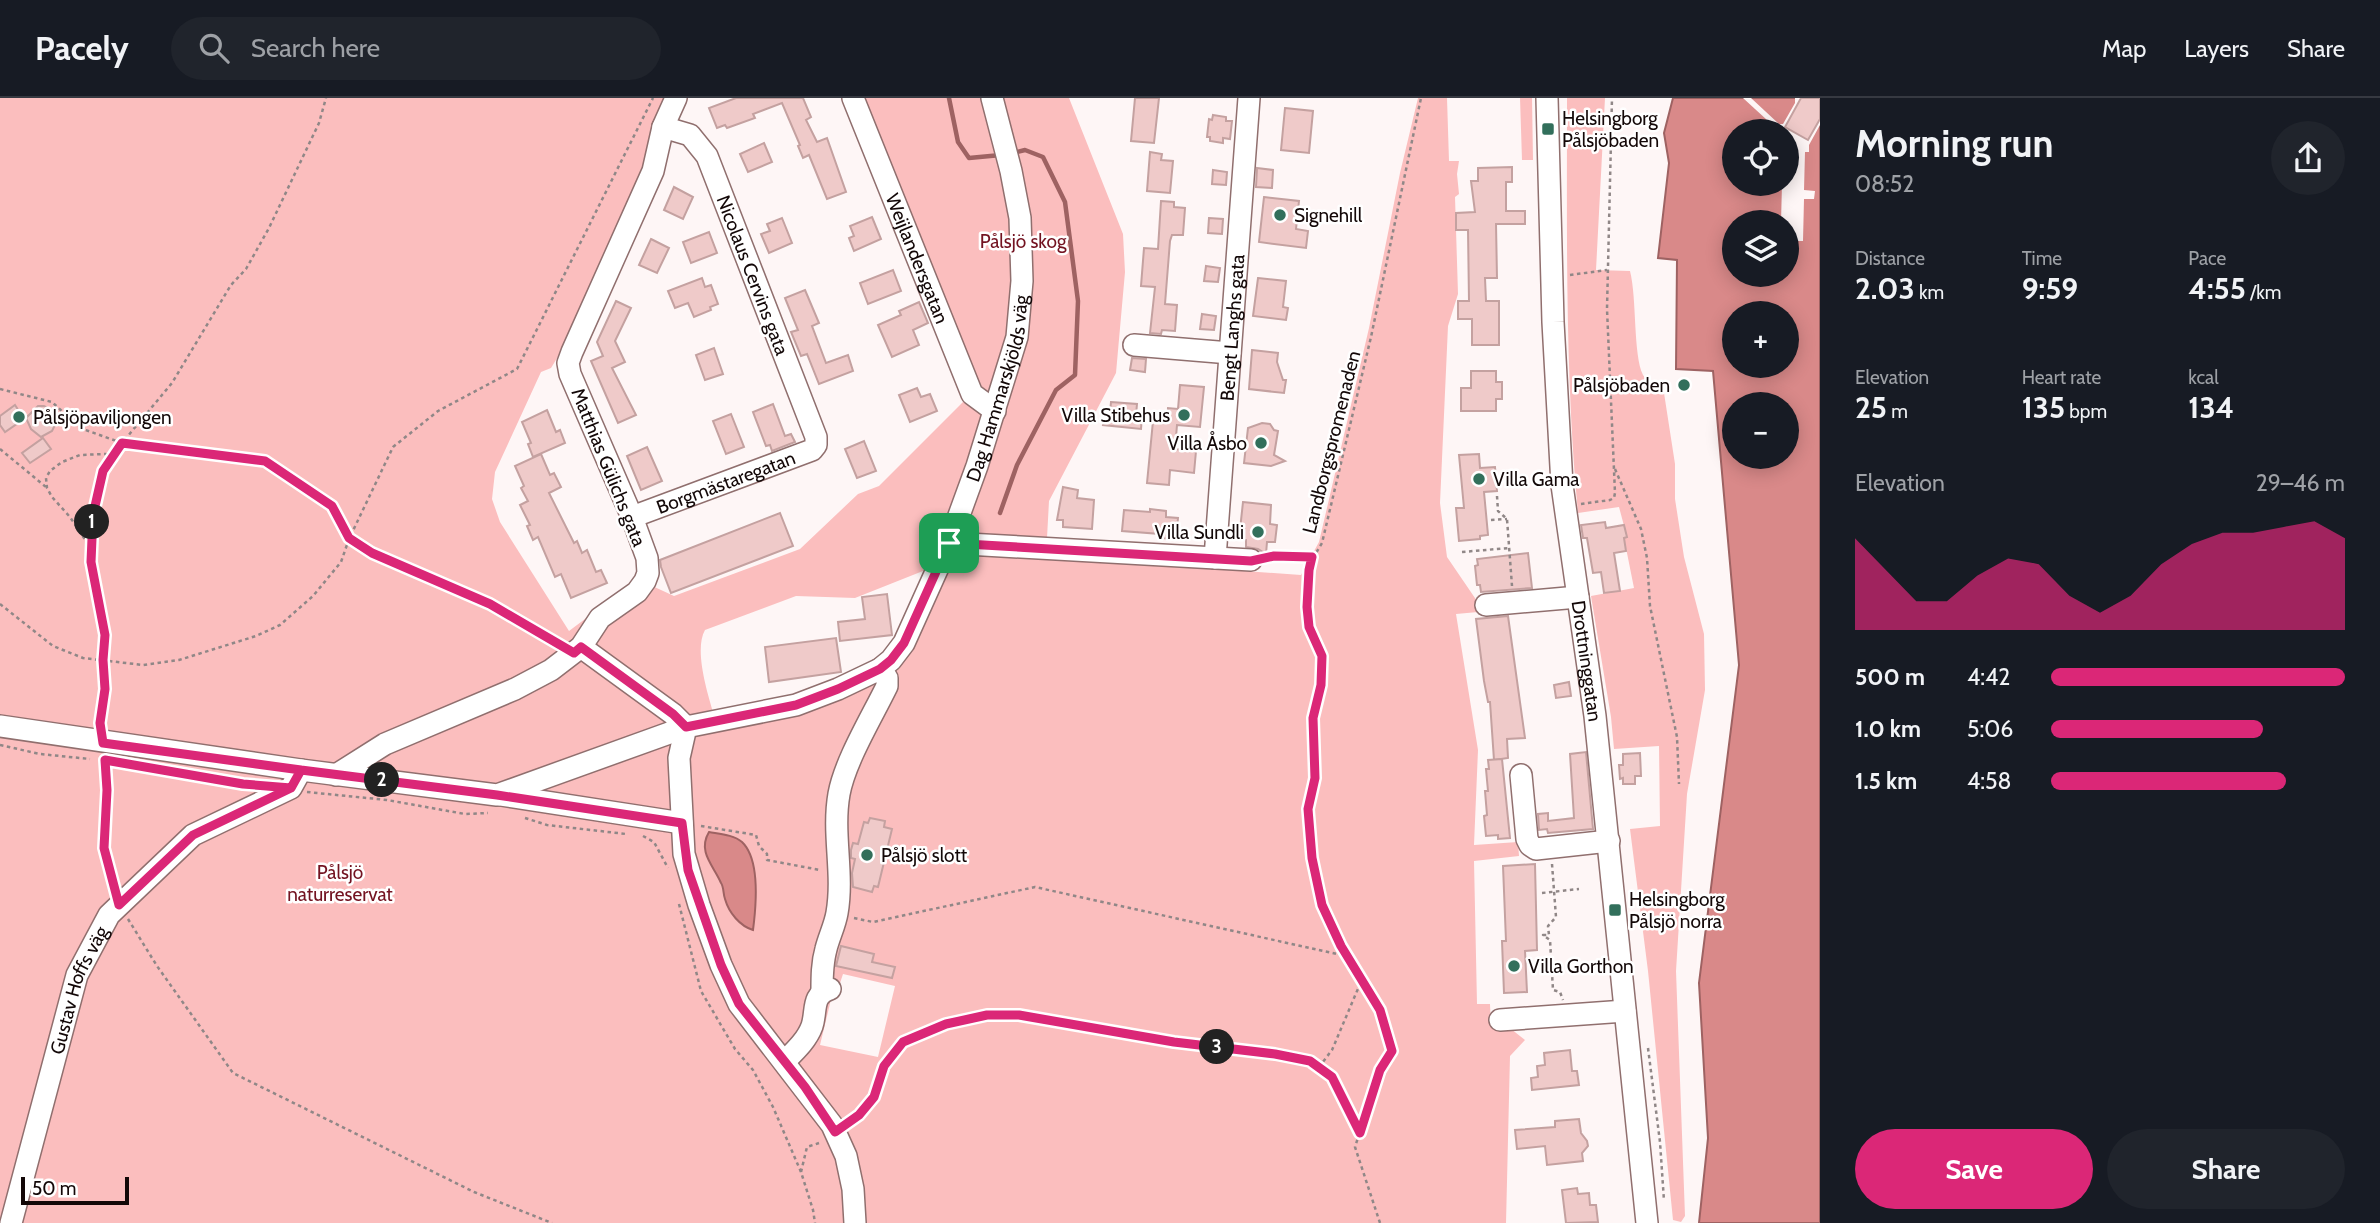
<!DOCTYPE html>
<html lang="en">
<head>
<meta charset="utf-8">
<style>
  :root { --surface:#171b24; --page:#20242c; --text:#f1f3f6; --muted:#9ea1a6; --line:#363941; --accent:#db2777 }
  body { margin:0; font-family:Cabin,sans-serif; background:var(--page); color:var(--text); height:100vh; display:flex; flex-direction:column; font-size:26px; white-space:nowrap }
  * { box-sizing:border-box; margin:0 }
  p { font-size:23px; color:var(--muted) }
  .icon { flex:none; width:38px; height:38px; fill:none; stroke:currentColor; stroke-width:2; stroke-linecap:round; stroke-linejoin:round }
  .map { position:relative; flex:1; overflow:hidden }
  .details { display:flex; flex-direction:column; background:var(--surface); width:560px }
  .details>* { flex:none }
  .buttons { position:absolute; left:1722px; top:21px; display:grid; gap:14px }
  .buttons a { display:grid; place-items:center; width:77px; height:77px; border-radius:50%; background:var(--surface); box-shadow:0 4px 18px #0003; font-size:35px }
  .scale { position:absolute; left:21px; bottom:18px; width:108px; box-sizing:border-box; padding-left:7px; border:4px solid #130808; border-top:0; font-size:19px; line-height:24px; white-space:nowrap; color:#130808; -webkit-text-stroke:5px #fff; paint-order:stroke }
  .pin { position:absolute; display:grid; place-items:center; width:60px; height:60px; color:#fff; margin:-30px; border-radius:14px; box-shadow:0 4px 10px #0006 }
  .km { position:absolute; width:35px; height:35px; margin:-18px; border-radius:50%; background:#222; color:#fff; font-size:19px; line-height:35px; text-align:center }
  .round { display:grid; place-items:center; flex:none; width:74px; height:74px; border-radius:37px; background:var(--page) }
  .overview { display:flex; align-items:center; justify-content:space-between; height:119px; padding:0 35px }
  h1 { font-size:38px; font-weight:700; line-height:52px }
  .metrics { display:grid; grid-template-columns:repeat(3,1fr); gap:10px; height:119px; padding:7px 35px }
  .metrics div { display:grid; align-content:center }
  .metrics b { font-size:30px; font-weight:700 }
  .metrics small { font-size:19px; font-weight:400 }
  .metrics p { font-size:19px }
  .chart { height:196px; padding:14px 35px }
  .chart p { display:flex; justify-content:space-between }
  .chart svg { width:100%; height:126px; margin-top:7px; fill:var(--accent); opacity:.7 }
  .primary-button { display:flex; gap:14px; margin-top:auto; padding:14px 35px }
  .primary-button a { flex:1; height:80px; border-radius:42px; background:var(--accent); color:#fff; font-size:28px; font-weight:700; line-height:80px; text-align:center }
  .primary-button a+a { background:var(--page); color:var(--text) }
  ul { padding:0 35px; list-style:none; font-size:23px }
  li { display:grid; grid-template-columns:112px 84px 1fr; align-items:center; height:52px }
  li i { height:18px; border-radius:9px; background:var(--accent) }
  header { display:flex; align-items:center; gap:42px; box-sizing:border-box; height:98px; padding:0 35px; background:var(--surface); border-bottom:2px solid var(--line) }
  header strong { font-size:33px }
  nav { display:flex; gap:38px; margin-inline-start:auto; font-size:24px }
  .search { width:490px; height:63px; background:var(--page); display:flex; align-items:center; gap:18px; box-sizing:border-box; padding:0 24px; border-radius:38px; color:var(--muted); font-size:26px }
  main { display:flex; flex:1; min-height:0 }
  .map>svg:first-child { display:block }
  .green { fill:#fbbebe; fill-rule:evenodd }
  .water { fill:#d98989; stroke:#9e6262; stroke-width:2; fill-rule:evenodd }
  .pier { fill:#fef6f6 }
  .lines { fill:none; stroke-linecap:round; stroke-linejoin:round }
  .stream { stroke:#9e6262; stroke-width:4.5 }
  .building { fill:#efcac9; stroke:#c4a1a0; stroke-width:2 }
  .minor-casing { stroke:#906f6e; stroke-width:24 }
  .path { stroke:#908787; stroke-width:2.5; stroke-dasharray:3.5 3.5; stroke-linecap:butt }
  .minor { stroke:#fff; stroke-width:21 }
  .route-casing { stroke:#fff; stroke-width:14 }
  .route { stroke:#db2777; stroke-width:9 }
  .poi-dot { fill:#326f5b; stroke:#fff; stroke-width:2.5 }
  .labels { text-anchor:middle; stroke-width:5; stroke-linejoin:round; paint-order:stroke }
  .poi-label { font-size:19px; fill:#130808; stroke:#fff; text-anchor:start }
  .park-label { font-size:19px; fill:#731321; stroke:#fff }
  .street-label { font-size:19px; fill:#130808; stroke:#fff }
</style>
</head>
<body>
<header>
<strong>Pacely</strong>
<div class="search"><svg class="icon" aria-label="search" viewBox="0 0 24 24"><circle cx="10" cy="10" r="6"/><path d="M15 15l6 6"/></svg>Search here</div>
<nav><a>Map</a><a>Layers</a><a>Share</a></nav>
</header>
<main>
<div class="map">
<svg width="1820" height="1125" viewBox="0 0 1820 1125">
  <rect width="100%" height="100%" fill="#fef6f6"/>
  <g class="green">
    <path d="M0,0H665L648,71L562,252L551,270L541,274L495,374L492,401L500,424L569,533L629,488L635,480L674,498L800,451L858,396L879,388L963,304L969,302L857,0H1069L1123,136L1125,174L1116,275L1049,403L1047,440L959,436L923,473L855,500L796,498L705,532C694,551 707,593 713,614L805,600L892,555L955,455L966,453L1301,477L1319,444L1369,230L1400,75L1418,0H1447L1449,63H1459L1457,76L1459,96L1455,99L1458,196L1448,228L1440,405L1447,459L1477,503L1478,514L1456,516L1478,652L1474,747L1518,744L1519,758L1474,763L1477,906H1490L1491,927H1506L1525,942L1510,958L1506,1125H0ZM843,876L895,888L878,959L820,947L835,885H840Z"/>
    <polygon points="1520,0 1532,0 1533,62 1522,62"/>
    <path d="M1567,0H1605L1596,172L1630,173C1637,200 1633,257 1643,277C1647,284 1658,290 1664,295L1675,366V401L1684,459L1704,536L1705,592L1687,696L1676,873L1685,1118L1681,1124L1673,1122L1648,873L1630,731L1660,728L1659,648L1614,651L1611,619L1591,498L1634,490L1624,440L1627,439L1619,409L1578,415C1565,277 1567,139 1567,0Z"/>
  </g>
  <g class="water">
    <path d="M1673,0H1820V1125H1699L1708,1040L1699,885L1739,567L1713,273L1676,271L1677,162L1658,160L1669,65L1664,35ZM1734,33H1787V86H1734ZM1734,124H1787V177H1734ZM1734,215H1787V268H1734ZM1734,306H1787V359H1734Z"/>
    <path d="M709,734C720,736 734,737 742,744C761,762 756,809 753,832C740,828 729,815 725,801C723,796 724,789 721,785C714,768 697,754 709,734Z"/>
  </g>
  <polygon class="pier" points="1743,0 1751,0 1779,26 1783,26 1795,5 1795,0 1820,0 1820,27 1809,47 1809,54 1805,54 1804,92 1815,93 1814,101 1804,101 1803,143 1787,143 1787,124 1781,124 1782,86 1787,86 1787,33 1779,33"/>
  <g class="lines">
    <g class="stream">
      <polyline points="949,0 958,44 969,60 1001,57"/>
      <polyline points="1000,415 1017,367 1056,292 1075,277 1078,203 1065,104 1043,59 1025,52 1013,55"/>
    </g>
  </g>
  <g class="building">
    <polygon points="736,0 803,0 811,19 806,22 817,44 827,40 846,94 827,101 809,57 803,60 798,48 800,47 782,5 753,16 755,20 727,30 725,27 717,30 709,10"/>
    <polygon points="1135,0 1159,0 1154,45 1131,43"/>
    <polygon points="1801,0 1820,0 1820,21 1808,42 1785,29"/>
    <polygon points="1285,10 1313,13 1309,55 1281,52"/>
    <polygon points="1213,17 1226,19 1226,23 1232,23 1230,41 1223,40 1223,45 1210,43 1210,39 1207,39 1209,21 1212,22"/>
    <polygon points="764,45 772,64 748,74 740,56"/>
    <polygon points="1150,54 1162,56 1161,62 1173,63 1170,95 1147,93"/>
    <polygon points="1512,69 1512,84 1506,84 1506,113 1525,113 1525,126 1496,126 1497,180 1485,180 1486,203 1499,203 1499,247 1472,247 1472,221 1458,221 1458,203 1469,203 1468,132 1456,132 1456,115 1475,114 1471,83 1478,83 1478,70"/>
    <polygon points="1257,70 1273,72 1272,90 1256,89"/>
    <polygon points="1213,72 1227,74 1226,87 1212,86"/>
    <polygon points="674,89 693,99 683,121 664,112"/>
    <polygon points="1264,99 1299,103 1296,131 1308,133 1306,150 1259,144"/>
    <polygon points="1161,103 1174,104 1174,109 1185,110 1183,137 1172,137 1170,143 1165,206 1177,207 1175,233 1162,232 1161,236 1150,235 1155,189 1141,188 1144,150 1158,151"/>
    <polygon points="872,119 881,141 854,153 849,140 854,138 850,128"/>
    <polygon points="782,120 792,145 769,155 761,136 770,133 767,126"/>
    <polygon points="1209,120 1223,121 1222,136 1208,135"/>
    <polygon points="709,134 717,155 691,165 683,144"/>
    <polygon points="651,141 669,150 657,175 639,167"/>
    <polygon points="1206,168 1220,170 1218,184 1204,183"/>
    <polygon points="893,172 901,193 868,206 860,185"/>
    <polygon points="702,180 705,189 711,187 718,206 710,209 711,212 694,219 688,205 675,210 668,193"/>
    <polygon points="1258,180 1286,183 1283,209 1288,210 1286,222 1253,218"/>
    <polygon points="805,192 819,225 812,228 826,265 848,257 853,273 819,286 807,256 801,258 791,234 798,232 785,200"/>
    <polygon points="616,203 631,210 615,243 625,264 612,270 636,317 618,325 591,263 603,258 597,244"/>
    <polygon points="919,204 928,225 913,232 919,247 892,259 878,227 901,217 899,213"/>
    <polygon points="1202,216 1216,218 1214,232 1200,231"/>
    <polygon points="714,250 723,276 705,282 696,257"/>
    <polygon points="1252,252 1278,255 1277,264 1283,282 1286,282 1284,295 1249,291"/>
    <polygon points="1132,260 1146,261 1145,274 1130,272"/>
    <polygon points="1471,273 1496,273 1496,284 1502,284 1502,301 1496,301 1496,313 1461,313 1461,290 1471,290"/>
    <polygon points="1180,287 1204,289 1200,329 1177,327 1175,351 1196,353 1194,375 1170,372 1169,387 1147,385 1153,323 1167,325 1168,310 1178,311"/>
    <polygon points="917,290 921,299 930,296 937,313 910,324 899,297"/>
    <polygon points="1111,304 1137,306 1136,317 1142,318 1141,331 1103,327 1105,315 1110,315"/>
    <polygon points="773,306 785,338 791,336 795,344 772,353 770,347 766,348 753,314"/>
    <polygon points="15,307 24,321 5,334 0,327 0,318"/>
    <polygon points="38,308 44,308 53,313 57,323 52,333 41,339 31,331 26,320"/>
    <polygon points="547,312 556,334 560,332 565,345 533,359 528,346 531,345 522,324"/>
    <polygon points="731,316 744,349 726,356 713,323"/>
    <polygon points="1262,325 1270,326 1274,332 1278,333 1274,357 1285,363 1271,368 1244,365 1248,330"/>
    <polygon points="43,340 51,351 30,365 22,355"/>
    <polygon points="864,343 876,373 857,380 845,351"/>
    <polygon points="647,349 662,383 641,392 627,358"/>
    <polygon points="541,356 550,377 554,375 561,389 549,395 574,445 577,443 582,455 587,452 596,474 601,472 607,485 571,500 561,476 555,479 538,439 533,442 527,428 530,427 520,407 528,403 521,390 524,388 515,368"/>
    <polygon points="1479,356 1480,370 1495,369 1497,393 1484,394 1488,437 1480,438 1480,441 1459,443 1456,410 1464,410 1459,357"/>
    <polygon points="1063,389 1078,392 1077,400 1094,402 1092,431 1063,429 1063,422 1057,422"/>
    <polygon points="1243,404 1271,407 1270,426 1277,427 1275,444 1267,444 1266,456 1258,451 1246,449 1246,442 1239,441"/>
    <polygon points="1150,411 1166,413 1166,419 1178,420 1176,441 1160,440 1160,436 1122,433 1124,412 1150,414"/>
    <polygon points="780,415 793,448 671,495 661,469 660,462"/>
    <polygon points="1605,424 1606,430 1624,427 1627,439 1624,440 1626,453 1614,455 1620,493 1604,495 1601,474 1593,475 1587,440 1583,440 1581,427"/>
    <polygon points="1528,455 1532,490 1481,494 1480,487 1477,487 1475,468 1478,467 1477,461"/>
    <polygon points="887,496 892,537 840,543 838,524 865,521 862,499"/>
    <polygon points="1508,518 1525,640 1507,641 1508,660 1494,662 1490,604 1488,604 1484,583 1476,521"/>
    <polygon points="836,540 841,574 769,584 765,549"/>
    <polygon points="1569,584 1571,598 1556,600 1554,587"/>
    <polygon points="1586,654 1593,731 1548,735 1547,731 1539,732 1538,716 1548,715 1548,723 1574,720 1570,656"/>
    <polygon points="1640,655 1641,678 1635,678 1635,686 1623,686 1623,680 1620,681 1619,667 1623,667 1623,656"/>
    <polygon points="1502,661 1510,740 1498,741 1498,737 1486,738 1484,718 1487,717 1485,693 1488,693 1486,671 1489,671 1488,662"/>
    <polygon points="870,720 885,723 884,729 892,731 878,789 874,788 872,794 853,789 852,775 855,761 851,760 851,752 853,745 858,746 864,724 868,725"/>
    <polygon points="1535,766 1537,852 1525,853 1527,894 1504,895 1502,843 1506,843 1503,768"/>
    <polygon points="841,848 874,856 872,864 895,869 892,880 836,868"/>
    <polygon points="1570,952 1572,973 1577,973 1579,987 1532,992 1531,980 1538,979 1537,968 1545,967 1544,955"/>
    <polygon points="1579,1021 1581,1035 1587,1043 1588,1048 1582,1055 1583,1063 1547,1067 1545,1048 1517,1051 1515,1032 1555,1029 1555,1023"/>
    <polygon points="1577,1090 1578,1096 1589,1095 1590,1107 1596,1107 1598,1124 1566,1125 1562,1092"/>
  </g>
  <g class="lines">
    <g class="minor-casing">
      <g id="minor">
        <path id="s1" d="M853,0L972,296L995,313"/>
        <path id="s2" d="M1547,0L1553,224L1562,387L1595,618L1647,1125"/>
        <polyline points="1134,247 1230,255"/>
        <path id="s3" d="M632,419L812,352L816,347V339L707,58L690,37L663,29"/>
        <polyline points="949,445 1251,462"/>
        <path id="s4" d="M1215,460L1249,0"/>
        <polyline points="1486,507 1578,499"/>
        <polyline points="0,628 301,672 497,697 686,629 673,616 581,549"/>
        <polyline points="336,677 385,646 515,591 551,572 581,549 600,520 637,494 645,483 648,475 647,460 632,419 570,276 568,265 572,254 653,73 663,29 676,0"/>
        <polyline points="1521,677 1527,741 1530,747 1536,751 1609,743"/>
        <polyline points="501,697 682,725"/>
        <path d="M822,893C822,879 822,865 826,851C829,839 835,827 837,815C844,775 832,736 839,696C845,663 872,619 887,588V580L880,571"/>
        <polyline points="1500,922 1625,913"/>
        <path d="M785,963C795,953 807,942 812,928C817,913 811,897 830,891"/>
        <path id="s5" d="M11,1125L77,877L109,817L193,737L291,690L301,672"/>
        <path id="s6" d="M855,1125L853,1091L846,1058L832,1027L739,906L721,867L699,807L684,756L679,660L686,629L796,607L838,591L880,571L891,562L904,545L949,445L977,368L1017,239L1022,183L1020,120L1011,73L992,0"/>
      </g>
    </g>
    <g class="path">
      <polyline points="1570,177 1607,172"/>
      <polyline points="0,291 52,304 80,330 122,345 265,363 332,408 349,441 372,455 490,506 556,544"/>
      <polyline points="0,351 46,389"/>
      <polyline points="1615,371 1641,431 1647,460 1650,508 1677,639 1679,686"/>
      <polyline points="1497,398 1498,413 1507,421 1512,488"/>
      <polyline points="1581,406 1610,402 1614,400 1615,395 1607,211 1612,0"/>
      <polyline points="1491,422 1507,421"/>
      <polyline points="1462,454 1509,450"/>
      <polyline points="1267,459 1313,459"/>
      <polyline points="91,460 93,417 103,374 122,345 172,285 231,187 246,171 269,130 319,25 326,0"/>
      <polyline points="0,506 53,548 83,560 143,567 179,562 256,538 280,527 313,498 341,464 349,441 393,349 438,313 517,271 653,0"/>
      <polyline points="100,627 105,591 103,562 105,536 91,464 86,443 70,419 52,399 47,390 46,380 50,373 62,364 80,357 106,356 110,363"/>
      <polyline points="0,647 40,656 90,661"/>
      <polyline points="105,661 107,692 104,750 114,790"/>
      <polyline points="138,668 256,687"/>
      <polyline points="307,694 387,702 465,716 488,715"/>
      <polyline points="525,720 547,727 626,736"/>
      <polyline points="701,728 756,737 759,748 767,756 767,762 820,772"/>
      <polyline points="643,738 654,744 668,770"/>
      <polyline points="1552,766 1556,819 1548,828 1549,837 1543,837 1550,842 1553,892 1560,894 1563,902"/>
      <polyline points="1542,795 1579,791"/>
      <polyline points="679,806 701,893 735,951 753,972 773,1009 801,1074 813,1112 815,1125"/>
      <polyline points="854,820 873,824 1035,789 1346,858"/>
      <polyline points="128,821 157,868 233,975 474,1094 552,1125"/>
      <polyline points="1648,950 1660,1044 1664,1103"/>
      <polyline points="1319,969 1332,952 1360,886"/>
      <polyline points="850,1023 859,1017 874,999 884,968 903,944 946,926 987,917 1019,917 1174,944 1275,956 1310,963 1332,979 1360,1035"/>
      <polyline points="801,1074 807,1049 819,1045"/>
      <polyline points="1380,1125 1355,1049 1380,972 1392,953 1380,912 1341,848 1322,807 1312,760 1308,711 1315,680 1313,620 1321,587 1322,558 1309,529 1307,509 1310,465 1322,445 1371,239 1421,0"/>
    </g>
    <use href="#minor" class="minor"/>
  </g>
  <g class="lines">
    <g class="route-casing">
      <polyline id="route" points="949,445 904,545 891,562 880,571 838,591 796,607 686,629 673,616 581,549 574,555 490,506 372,455 349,440 332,408 265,363 122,345 103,373 93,417 91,464 105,537 103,562 105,591 100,625 103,645 301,672 291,690 193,737 119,807 104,750 107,692 105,662 243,686 291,690 301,672 497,697 682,725 688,772 721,867 739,906 805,989 835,1034 859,1017 874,999 884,968 903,944 946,926 987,917 1019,917 1174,944 1275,956 1310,963 1332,979 1360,1035 1380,972 1392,953 1380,912 1341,848 1322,807 1312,760 1308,711 1315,680 1313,620 1321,587 1322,558 1309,529 1307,509 1309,472 1312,459 1274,458 1251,463 949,445"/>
    </g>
    <use href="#route" class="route"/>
  </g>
  <g class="poi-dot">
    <rect x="1541" y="24" width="14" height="14" rx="3.5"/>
    <circle cx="1280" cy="117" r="7"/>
    <circle cx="1684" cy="287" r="7"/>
    <circle cx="1184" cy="317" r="7"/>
    <circle cx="19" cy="319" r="7"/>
    <circle cx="1261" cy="345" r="7"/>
    <circle cx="1479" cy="381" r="7"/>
    <circle cx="1258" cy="434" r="7"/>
    <circle cx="867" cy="757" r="7"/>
    <rect x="1608" y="805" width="14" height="14" rx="3.5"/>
    <circle cx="1514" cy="868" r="7"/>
  </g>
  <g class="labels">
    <g class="poi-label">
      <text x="1562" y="27">Helsingborg<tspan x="1562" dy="22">Pålsjöbaden</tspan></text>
      <text x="1294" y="124">Signehill</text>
      <text x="1670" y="294" text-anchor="end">Pålsjöbaden</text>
      <text x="1170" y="324" text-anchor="end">Villa Stibehus</text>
      <text x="33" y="326">Pålsjöpaviljongen</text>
      <text x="1247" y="352" text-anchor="end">Villa Åsbo</text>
      <text x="1493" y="388">Villa Gama</text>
      <text x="1244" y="441" text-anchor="end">Villa Sundli</text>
      <text x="881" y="764">Pålsjö slott</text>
      <text x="1629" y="808">Helsingborg<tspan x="1629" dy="22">Pålsjö norra</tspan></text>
      <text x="1528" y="875">Villa Gorthon</text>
    </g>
    <g class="park-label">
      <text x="1023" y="150">Pålsjö skog</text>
      <text x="340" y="781">Pålsjö<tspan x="340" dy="22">naturreservat</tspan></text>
    </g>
    <g class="street-label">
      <text dy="7" stroke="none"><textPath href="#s1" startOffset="173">Weijlandersgatan</textPath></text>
      <text transform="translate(753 177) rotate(69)" y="7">Nicolaus Cervins gata</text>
      <text dy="7" stroke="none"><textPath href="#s4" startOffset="231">Bengt Langhs gata</textPath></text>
      <text dy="7" stroke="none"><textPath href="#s6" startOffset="1054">Dag Hammarskjölds väg</textPath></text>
      <text transform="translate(1331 344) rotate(-76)" y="7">Landborgspromenaden</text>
      <text transform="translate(609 369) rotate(68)" y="7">Matthias Gülichs gata</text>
      <text dy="7" stroke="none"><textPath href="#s3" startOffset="100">Borgmästaregatan</textPath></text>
      <text dy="7" stroke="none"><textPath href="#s2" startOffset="565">Drottninggatan</textPath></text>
      <text dy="7" stroke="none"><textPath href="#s5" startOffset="243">Gustav Hoffs väg</textPath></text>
    </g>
  </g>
</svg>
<div class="buttons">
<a><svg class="icon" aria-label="locate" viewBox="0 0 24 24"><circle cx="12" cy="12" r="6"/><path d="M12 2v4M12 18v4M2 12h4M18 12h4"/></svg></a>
<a><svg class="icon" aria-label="layers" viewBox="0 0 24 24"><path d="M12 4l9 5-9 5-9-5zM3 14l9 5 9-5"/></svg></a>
<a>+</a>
<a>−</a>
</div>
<div class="scale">50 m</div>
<div class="pin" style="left:949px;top:445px;background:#1e9e55"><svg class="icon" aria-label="arrive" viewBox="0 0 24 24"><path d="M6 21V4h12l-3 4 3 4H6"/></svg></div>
<b class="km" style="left:92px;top:424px">1</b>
<b class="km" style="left:382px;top:682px">2</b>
<b class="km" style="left:1217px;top:949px">3</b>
</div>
<section class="details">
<div class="overview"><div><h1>Morning run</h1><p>08:52</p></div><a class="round"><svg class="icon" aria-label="share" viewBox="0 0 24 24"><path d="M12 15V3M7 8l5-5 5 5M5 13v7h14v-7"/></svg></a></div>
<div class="metrics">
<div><p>Distance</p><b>2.03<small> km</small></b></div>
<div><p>Time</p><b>9:59</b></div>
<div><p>Pace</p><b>4:55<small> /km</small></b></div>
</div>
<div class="metrics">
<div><p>Elevation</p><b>25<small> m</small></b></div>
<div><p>Heart rate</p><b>135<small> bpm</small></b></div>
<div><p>kcal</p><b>134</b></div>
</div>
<div class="chart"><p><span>Elevation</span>29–46 m</p>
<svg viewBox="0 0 160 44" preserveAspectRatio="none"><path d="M0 44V12L10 23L20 34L30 34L40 25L50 19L60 21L70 32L80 38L90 32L100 21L110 14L120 10L130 10L140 8L150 6L160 12V44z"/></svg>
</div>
<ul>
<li><b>500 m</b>4:42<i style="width:100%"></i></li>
<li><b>1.0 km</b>5:06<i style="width:72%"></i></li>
<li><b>1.5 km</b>4:58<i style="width:80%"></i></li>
</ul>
<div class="primary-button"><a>Save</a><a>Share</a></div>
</section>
</main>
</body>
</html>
